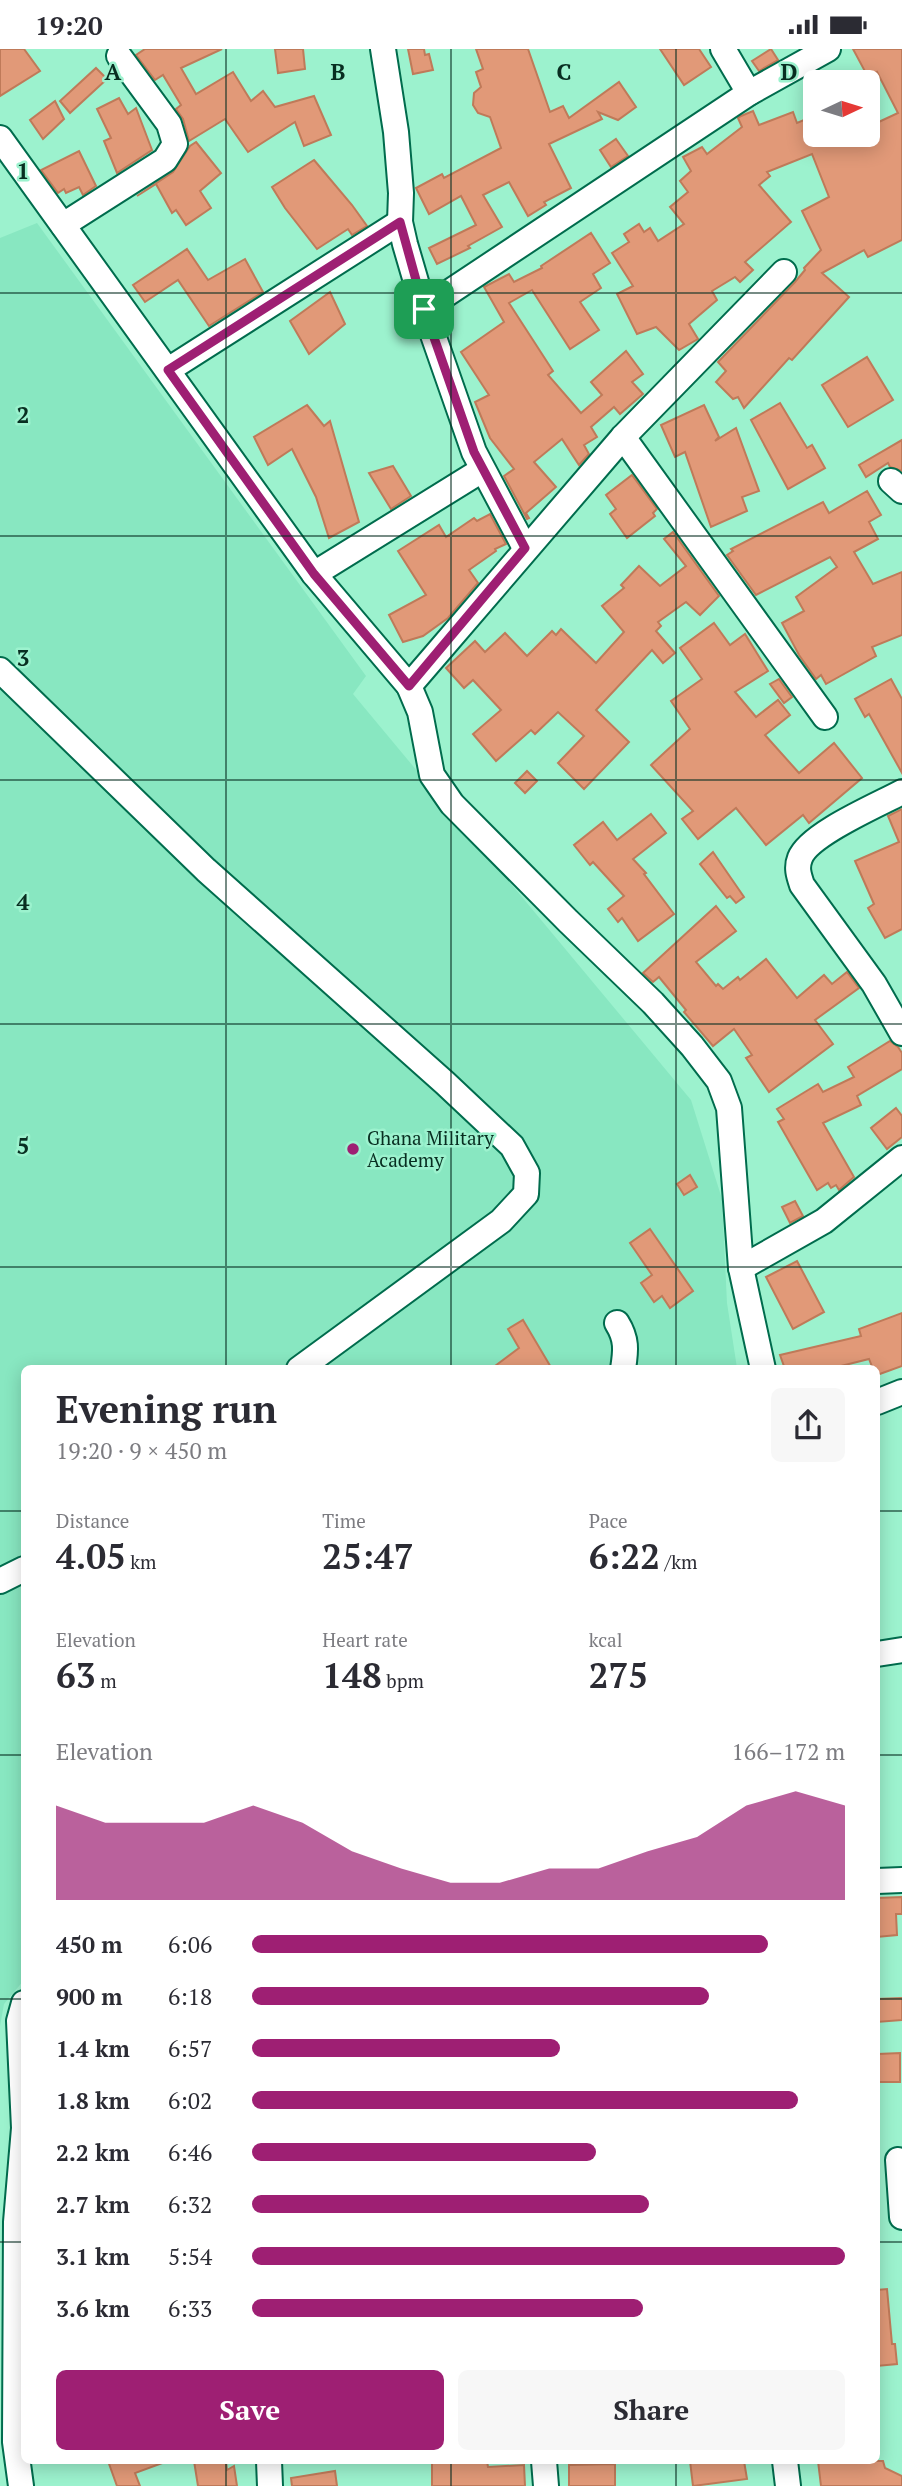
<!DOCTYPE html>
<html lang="en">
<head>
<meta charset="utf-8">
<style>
  :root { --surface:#fff; --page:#f7f7f7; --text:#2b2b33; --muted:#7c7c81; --accent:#9e1f73 }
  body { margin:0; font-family:"PT Serif",serif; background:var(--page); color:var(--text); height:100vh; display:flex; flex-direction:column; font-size:26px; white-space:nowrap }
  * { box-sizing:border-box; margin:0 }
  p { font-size:23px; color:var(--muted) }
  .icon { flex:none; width:38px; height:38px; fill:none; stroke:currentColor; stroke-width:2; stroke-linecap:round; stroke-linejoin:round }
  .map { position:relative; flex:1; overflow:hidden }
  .panel { position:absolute; left:21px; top:1316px; width:859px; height:1099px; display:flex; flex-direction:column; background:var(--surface); border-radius:10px; box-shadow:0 4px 18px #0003 }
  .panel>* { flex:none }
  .needle { width:46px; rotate:86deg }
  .fabs { position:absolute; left:803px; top:21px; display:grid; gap:14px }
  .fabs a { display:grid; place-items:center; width:77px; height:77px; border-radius:10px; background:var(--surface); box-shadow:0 4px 18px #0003; font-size:35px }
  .pin { position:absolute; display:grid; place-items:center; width:60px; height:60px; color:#fff; margin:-30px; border-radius:14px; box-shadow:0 4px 10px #0006 }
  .round { display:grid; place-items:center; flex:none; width:74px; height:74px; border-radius:10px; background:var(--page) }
  .summary { display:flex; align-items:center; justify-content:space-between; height:119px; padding:0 35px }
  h1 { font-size:38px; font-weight:700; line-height:52px }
  .figures { display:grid; grid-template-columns:repeat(3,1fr); gap:10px; height:119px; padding:7px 35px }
  .figures div { display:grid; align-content:center }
  .figures b { font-size:35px; font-weight:700 }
  .figures small { font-size:19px; font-weight:400 }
  .figures p { font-size:19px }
  .chart { height:196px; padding:14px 35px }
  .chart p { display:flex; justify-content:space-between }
  .chart svg { width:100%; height:126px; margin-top:7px; fill:var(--accent); opacity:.7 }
  .primary-button { display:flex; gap:14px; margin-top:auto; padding:14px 35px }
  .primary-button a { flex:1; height:80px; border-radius:10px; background:var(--accent); color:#fff; font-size:28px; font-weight:700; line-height:80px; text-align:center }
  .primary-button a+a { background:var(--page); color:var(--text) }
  ul { padding:0 35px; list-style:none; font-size:23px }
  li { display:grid; grid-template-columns:112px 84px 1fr; align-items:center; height:52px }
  li i { height:18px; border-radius:9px; background:var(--accent) }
  .status { display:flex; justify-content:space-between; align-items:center; height:49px; padding:0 35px; background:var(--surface); direction:ltr }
  .status svg { height:19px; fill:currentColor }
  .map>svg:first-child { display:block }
  .built { fill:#88e7c1 }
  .building { fill:#e19978; stroke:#bf7a59; stroke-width:2 }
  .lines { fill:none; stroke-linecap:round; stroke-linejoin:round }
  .minor-casing { stroke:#006c4d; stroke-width:28 }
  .minor { stroke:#fff; stroke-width:24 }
  .route-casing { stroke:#fff; stroke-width:14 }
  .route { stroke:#9e1f73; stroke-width:9 }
  .grid { fill:none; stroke:#082e21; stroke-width:2; stroke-opacity:0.55 }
  .poi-dot { fill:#9e1f73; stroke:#9cf2ce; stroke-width:2.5 }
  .labels { text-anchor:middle; stroke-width:5; stroke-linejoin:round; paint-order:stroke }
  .poi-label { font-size:19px; fill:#082e21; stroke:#9cf2ce; text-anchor:start }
  .grid-label { font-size:23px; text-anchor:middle; font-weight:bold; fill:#082e21; stroke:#9cf2ce; stroke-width:5; stroke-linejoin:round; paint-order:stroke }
</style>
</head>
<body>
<div class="status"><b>19:20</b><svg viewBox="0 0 49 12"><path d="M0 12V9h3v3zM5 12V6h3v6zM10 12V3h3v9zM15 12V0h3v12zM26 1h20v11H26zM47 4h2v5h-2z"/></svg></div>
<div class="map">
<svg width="902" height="2437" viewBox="0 0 902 2437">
  <rect width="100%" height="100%" fill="#9cf2ce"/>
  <polygon class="built" points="37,174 366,627 353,645 691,1051 722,1150 727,1254 737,1319 24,1320 24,1931 4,1955 0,1977 0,189"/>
  <g class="building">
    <polygon points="0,0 24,0 40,22 0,47"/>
    <polygon points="145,0 222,0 181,19 196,45 233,23 251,52 263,42 275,58 314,47 331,86 304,97 295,73 248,103 225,70 189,92 183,70 176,60 181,56 163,26 155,31 136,6"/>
    <polygon points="275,0 303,0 305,20 278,24"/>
    <polygon points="408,0 424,0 425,6 429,5 433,21 413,25"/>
    <polygon points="476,0 528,0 550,63 563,57 569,69 619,33 636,58 618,71 598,63 602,70 549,95 571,139 544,153 546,156 528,167 509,133 483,146 502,178 468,197 470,199 437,215 429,199 476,176 461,147 429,165 416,139 442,125 444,129 501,99 490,68 478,64 473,56 474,44 481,38 476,23 483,20"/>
    <polygon points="660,0 699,0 711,18 684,36"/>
    <polygon points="771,0 778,11 759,22 752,12"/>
    <polygon points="853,0 902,0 902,191 868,208 864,201 822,224 849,248 792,311 789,309 744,359 738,348 733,350 716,333 726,322 718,313 795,233 805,221 804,219 821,201 802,162 829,148 812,105 767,123 770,127 759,136 791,173 745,213 753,221 740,233 735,228 712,242 717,251 689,275 698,290 679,301 656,278 637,285 617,245 633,237 612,204 629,193 624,185 639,175 644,183 650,179 658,192 684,175 670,158 688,143 680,132 691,122 683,108 702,98 707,105 742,78 738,69 741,67 753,62 759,76 793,63 797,74 816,66 816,86 868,86 868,78 898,64 877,23 868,28"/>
    <polygon points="96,19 107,30 70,64 60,52"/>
    <polygon points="119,49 128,65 136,59 152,101 117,124 104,92 111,89 97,60"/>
    <polygon points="55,52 64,70 43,90 30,71"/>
    <polygon points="616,90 628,107 611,118 600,101"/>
    <polygon points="196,93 221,124 200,142 211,159 186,176 176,161 172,164 156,135 137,147 173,123 190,97"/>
    <polygon points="79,102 96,137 83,146 79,138 66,144 64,140 58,144 41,121"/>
    <polygon points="314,111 352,156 367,177 352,186 348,180 317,200 285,159 272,138"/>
    <polygon points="591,184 610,214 593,225 601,239 580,253 599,281 570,300 532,241 509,254 553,322 548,326 581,364 602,346 591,333 626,302 643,325 632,333 643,345 620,365 614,358 591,378 597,388 584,396 589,405 579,416 562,390 534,413 556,438 526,464 529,469 527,470 504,427 514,420 490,389 475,353 489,346 461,303 504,273 484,238 509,225 514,233 542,219 541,217"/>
    <polygon points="187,200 208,231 245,210 263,243 209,277 178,231 145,253 133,236"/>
    <polygon points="330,243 345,275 309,305 290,272"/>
    <polygon points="867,308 893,351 848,378 822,336"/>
    <polygon points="780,354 807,399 812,396 825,419 788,440 751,371"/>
    <polygon points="307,356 324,377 330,372 359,473 329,489 316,448 292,400 268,416 254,388"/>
    <polygon points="704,356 719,388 715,392 736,379 759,442 742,448 747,462 711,478 685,403 675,408 661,376"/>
    <polygon points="902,391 902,422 890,418 888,414 866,428 859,416"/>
    <polygon points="393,417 411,447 391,460 369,424"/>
    <polygon points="632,426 657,460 653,464 655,467 627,489 610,465 616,460 606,446"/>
    <polygon points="867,442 881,466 869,473 878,490 854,503 873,535 902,523 902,586 872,598 876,607 826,635 821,626 816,630 799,606 782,574 804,562 796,548 837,518 830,508 756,546 727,506 733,502 731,500 823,453 829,464"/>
    <polygon points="490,465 506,495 495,500 496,502 469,521 478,534 448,569 423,587 403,593 389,566 426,546 398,502 439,476 446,488 474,469 477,472"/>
    <polygon points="673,483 719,547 700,566 686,553 658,573 661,577 656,582 675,604 663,614 652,601 596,661 629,693 584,740 558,714 584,687 558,663 535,685 531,681 496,712 473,685 501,661 473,631 464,639 446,619 475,592 485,603 505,584 527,607 552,582 556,586 561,580 596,614 624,583 602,557 624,539 621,536 639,517 660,537 686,517 664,490"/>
    <polygon points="714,574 730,596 745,585 768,622 735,643 756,668 778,651 790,666 765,686 799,724 834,694 862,729 809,774 803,766 766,796 736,759 698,790 682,770 693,762 651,716 690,680 671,652 702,630 680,599"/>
    <polygon points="779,630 792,648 784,654 770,635"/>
    <polygon points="891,630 902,650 902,724 869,665 865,668 855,650"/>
    <polygon points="527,722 537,732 525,744 515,734"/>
    <polygon points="902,760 902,880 885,889 868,859 874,855 855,812 899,793 888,767"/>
    <polygon points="651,765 666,784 633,810 646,824 644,825 674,865 638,892 622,869 618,873 608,860 624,847 593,813 590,816 574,796 603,773 617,791"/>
    <polygon points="713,803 744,848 736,854 730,847 727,849 700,815"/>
    <polygon points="716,857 736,882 696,913 716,937 718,935 723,940 738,928 740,931 766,910 797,949 824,926 832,935 847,923 859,939 815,971 833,995 769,1043 746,1009 752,1006 734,980 713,997 684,963 686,961 659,928 653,933 643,924"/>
    <polygon points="890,992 898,998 902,1004 902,1020 857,1047 861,1056 823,1074 854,1128 839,1141 836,1136 831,1139 828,1134 817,1141 778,1073 784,1070 777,1060 818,1035 823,1043 854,1028 848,1018"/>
    <polygon points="896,1059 902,1067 902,1088 887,1100 871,1079"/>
    <polygon points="690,1126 697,1138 684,1146 677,1135"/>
    <polygon points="795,1152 803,1167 790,1174 782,1158"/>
    <polygon points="650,1180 693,1242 670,1259 662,1247 654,1253 641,1234 652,1226 630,1194"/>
    <polygon points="797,1212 824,1263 793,1280 766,1228"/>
    <polygon points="902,1264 902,1317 877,1326 877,1320 873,1320 869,1310 829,1320 785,1320 780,1306 861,1287 859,1280"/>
    <polygon points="523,1271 552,1320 491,1320 519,1299 508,1280"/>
    <polygon points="902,1848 902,1865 896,1865 897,1886 877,1888 877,1849"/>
    <polygon points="902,1949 902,1971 877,1973 877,1950"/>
    <polygon points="900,2004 900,2033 878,2033 878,2005"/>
    <polygon points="887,2240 892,2295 895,2295 897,2315 877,2317 877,2241"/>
    <polygon points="108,2412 165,2412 165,2413 135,2424 140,2437 117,2437"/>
    <polygon points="194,2412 226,2412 227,2421 234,2417 237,2437 198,2437"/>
    <polygon points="432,2412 487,2412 488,2418 524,2416 525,2437 432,2437"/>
    <polygon points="690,2412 744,2412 747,2430 693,2437"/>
    <polygon points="818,2412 883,2412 885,2419 902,2427 902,2437 821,2437"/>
    <polygon points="615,2415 615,2437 569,2437 569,2416"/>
    <polygon points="335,2422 337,2437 292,2437 291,2429"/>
  </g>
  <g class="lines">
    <g class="minor-casing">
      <g id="minor">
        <polyline points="383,0 396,83 401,144 400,173 405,195 424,260 474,403 525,499"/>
        <polyline points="723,0 749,44"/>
        <polyline points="0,89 314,525 409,637 420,663 432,726 452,755 568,872 653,954 692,997 719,1032 729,1059 741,1219 763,1320"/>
        <polyline points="63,176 165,111 175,95 169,75 119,7"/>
        <polyline points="424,260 749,44 828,0"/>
        <polyline points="168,321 400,173"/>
        <polyline points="623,388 825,668"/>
        <polyline points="891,432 902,442"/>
        <polyline points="314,525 482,421"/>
        <polyline points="0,621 206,821 445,1034 512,1097 527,1124 526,1145 501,1172 299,1320"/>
        <polyline points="409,637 623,388 784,223"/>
        <path d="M902,743C878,756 809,785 800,809C796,819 799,827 802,836L874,935L902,984"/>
        <polyline points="741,1219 824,1172 902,1109"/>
        <path d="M617,1274C627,1290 626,1301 623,1320"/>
        <polyline points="877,1353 902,1343"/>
        <polyline points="0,1532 24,1520"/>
        <polyline points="877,1605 902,1601"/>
        <polyline points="877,1832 902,1831"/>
        <polyline points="898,2111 902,2168"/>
        <polyline points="269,2412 270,2437"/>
        <polyline points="544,2412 546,2437"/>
        <polyline points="785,2412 788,2437"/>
        <polyline points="21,2437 15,2393 16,2173 24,2079 19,1972 24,1954"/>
      </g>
    </g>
    <use href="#minor" class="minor"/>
  </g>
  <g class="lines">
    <g class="route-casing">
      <polygon id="route" points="400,173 424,260 474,403 525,499 409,637 314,525 168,321"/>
    </g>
    <use href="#route" class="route"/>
  </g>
  <path class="grid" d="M226,0V1320M451,0V1320M676,0V1320M0,244H902M0,487H902M0,731H902M0,975H902M0,1218H902M0,1462H24M877,1462H902M0,1706H24M877,1706H902M0,1950H24M877,1950H902M0,2193H24M877,2193H902M226,2412V2437M451,2412V2437M676,2412V2437"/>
  <circle class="poi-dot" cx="353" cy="1100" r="7"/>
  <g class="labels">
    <g class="poi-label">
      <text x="367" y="1096">Ghana Military<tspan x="367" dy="22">Academy</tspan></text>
    </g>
  </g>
  <g class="grid-label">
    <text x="113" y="31">A</text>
    <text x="338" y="31">B</text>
    <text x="564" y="31">C</text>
    <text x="789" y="31">D</text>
    <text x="23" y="130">1</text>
    <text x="23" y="374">2</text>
    <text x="23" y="617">3</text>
    <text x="23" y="861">4</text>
    <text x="23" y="1105">5</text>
  </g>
</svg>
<div class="fabs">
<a><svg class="needle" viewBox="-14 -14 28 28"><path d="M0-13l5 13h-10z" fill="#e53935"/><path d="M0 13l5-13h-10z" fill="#7c7c81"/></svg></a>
</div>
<div class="pin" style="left:424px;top:260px;background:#1e9e55"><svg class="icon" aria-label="arrive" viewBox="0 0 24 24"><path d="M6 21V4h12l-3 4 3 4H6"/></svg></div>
<section class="panel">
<div class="summary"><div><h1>Evening run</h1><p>19:20 · 9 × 450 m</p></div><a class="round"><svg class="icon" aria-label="share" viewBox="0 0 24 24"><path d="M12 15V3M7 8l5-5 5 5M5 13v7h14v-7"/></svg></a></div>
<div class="figures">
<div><p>Distance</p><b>4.05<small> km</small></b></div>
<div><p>Time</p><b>25:47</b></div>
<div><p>Pace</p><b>6:22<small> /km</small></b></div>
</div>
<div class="figures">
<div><p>Elevation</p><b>63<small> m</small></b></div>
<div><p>Heart rate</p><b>148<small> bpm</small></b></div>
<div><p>kcal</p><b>275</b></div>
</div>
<div class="chart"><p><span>Elevation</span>166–172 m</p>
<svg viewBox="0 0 160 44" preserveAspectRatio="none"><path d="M0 44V11L10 17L20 17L30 17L40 11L50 17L60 27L70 33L80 38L90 38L100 33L110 33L120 27L130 22L140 11L150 6L160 11V44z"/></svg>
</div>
<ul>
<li><b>450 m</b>6:06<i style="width:87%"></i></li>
<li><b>900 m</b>6:18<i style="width:77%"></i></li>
<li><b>1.4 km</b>6:57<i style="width:52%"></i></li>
<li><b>1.8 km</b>6:02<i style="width:92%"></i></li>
<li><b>2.2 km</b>6:46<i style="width:58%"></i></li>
<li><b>2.7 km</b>6:32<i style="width:67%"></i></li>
<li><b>3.1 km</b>5:54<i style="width:100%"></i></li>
<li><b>3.6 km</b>6:33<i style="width:66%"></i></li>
</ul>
<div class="primary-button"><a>Save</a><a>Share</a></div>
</section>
</div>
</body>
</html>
